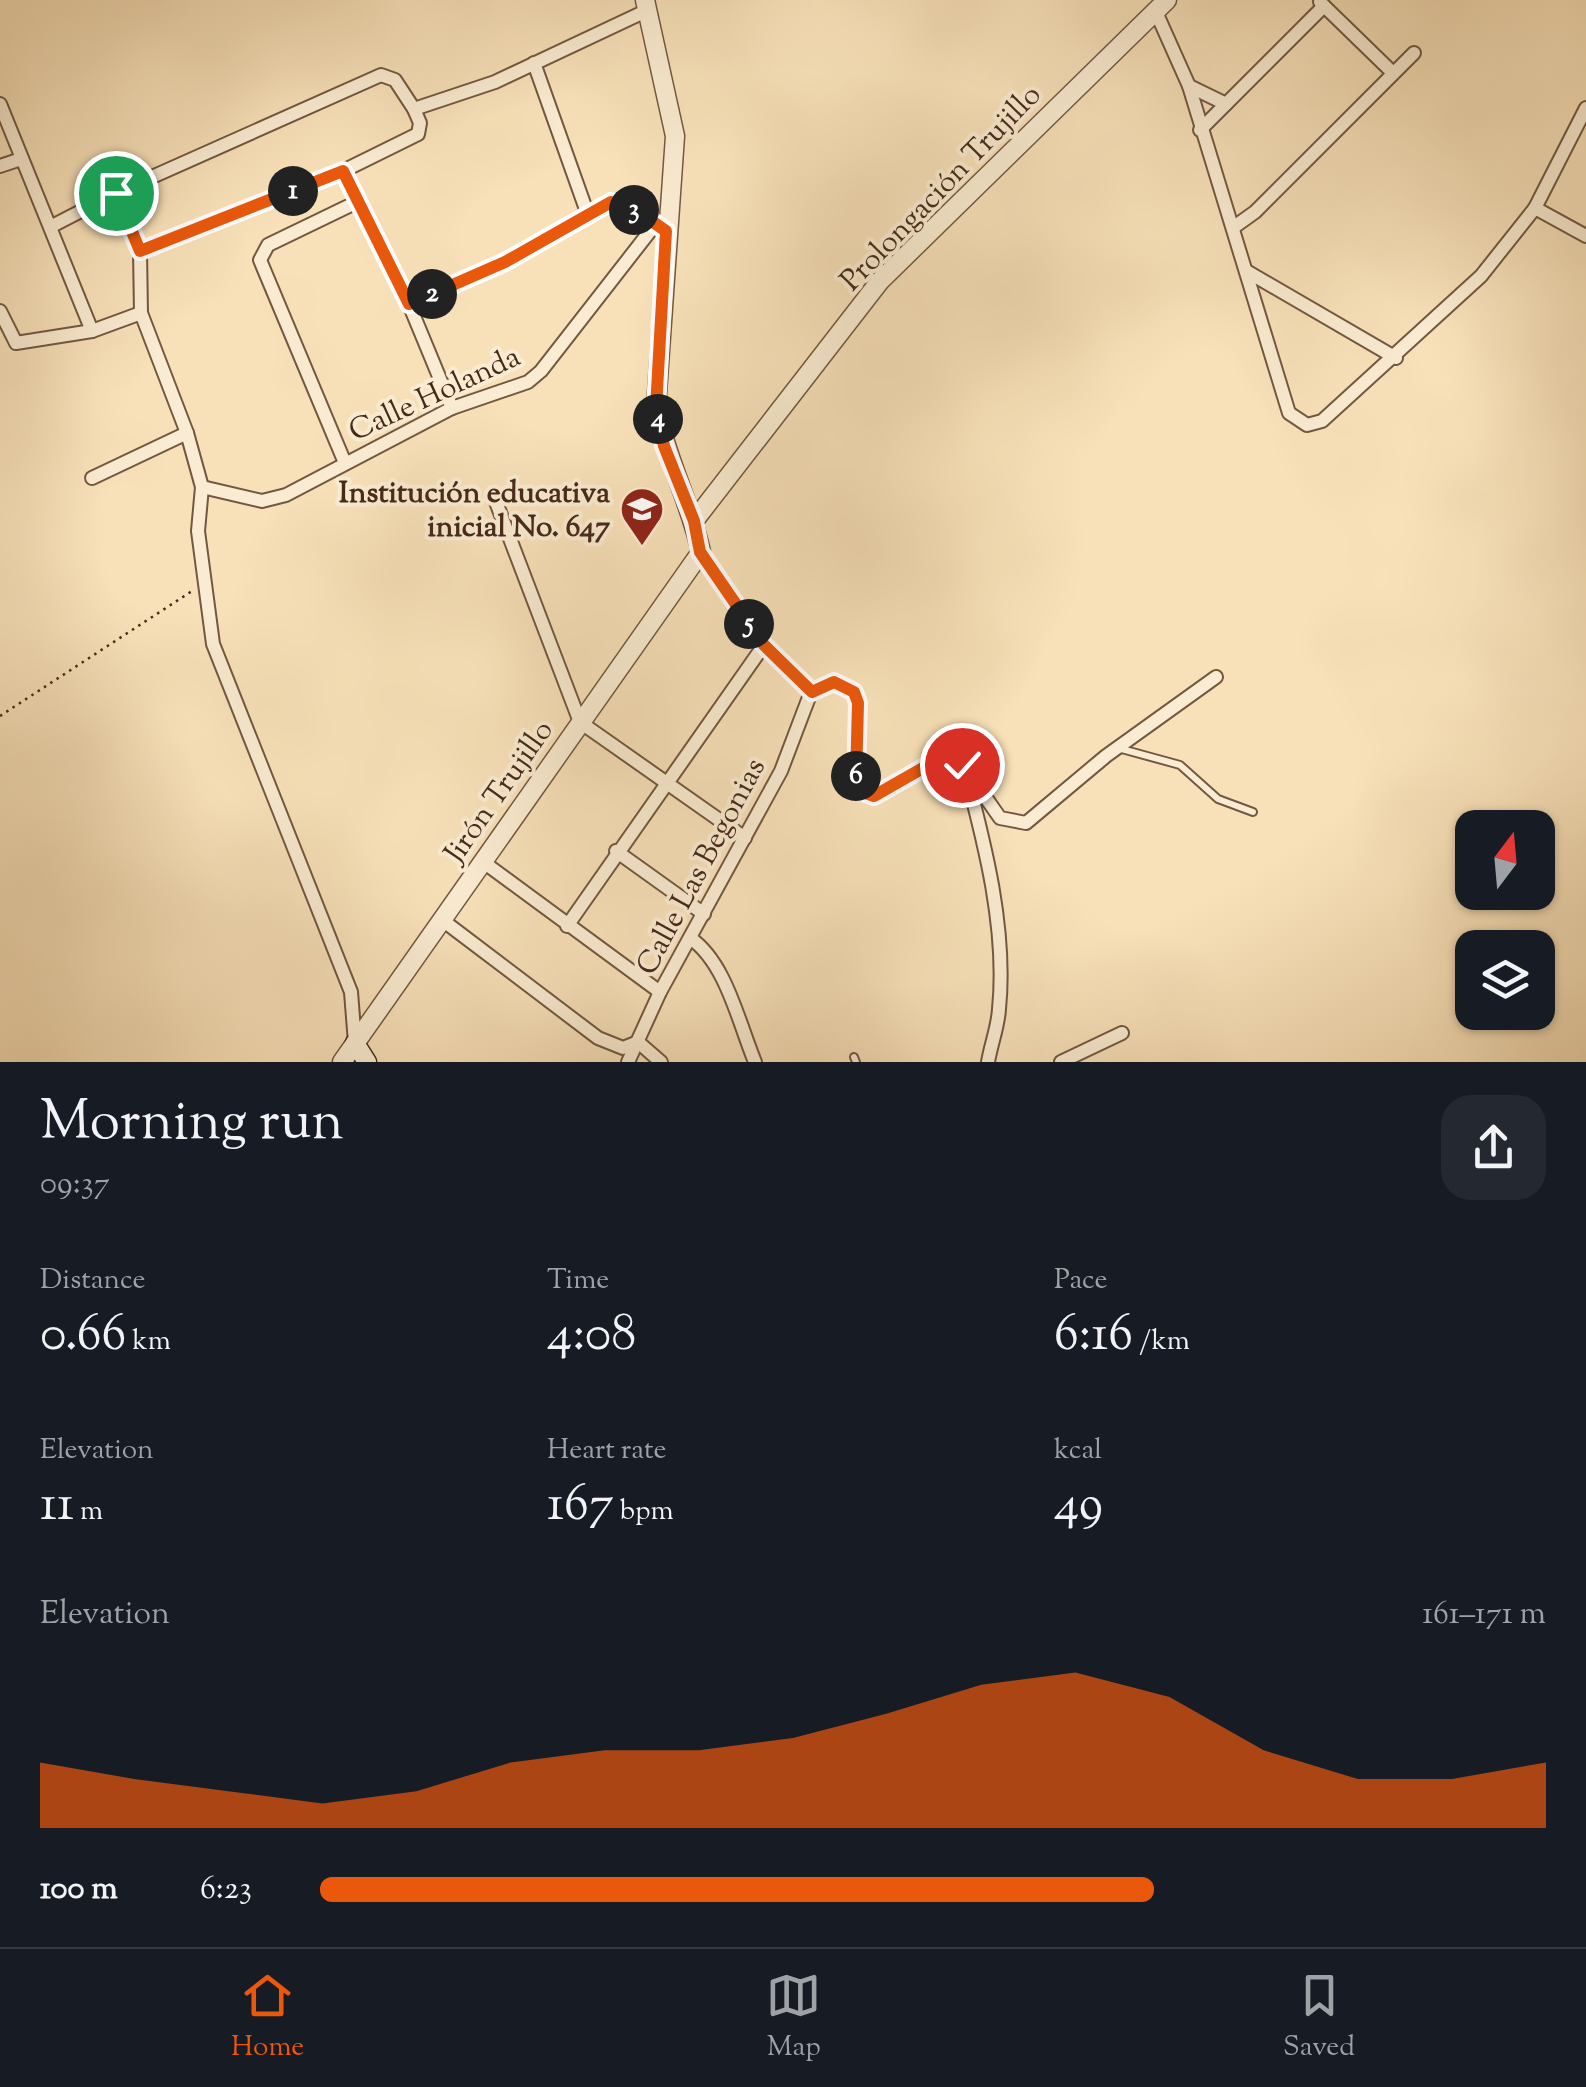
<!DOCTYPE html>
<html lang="en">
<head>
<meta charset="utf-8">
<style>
  :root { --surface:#171b24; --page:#242831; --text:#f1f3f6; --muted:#9ea1a6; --line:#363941; --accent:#ea580c }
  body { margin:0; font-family:"Sorts Mill Goudy",serif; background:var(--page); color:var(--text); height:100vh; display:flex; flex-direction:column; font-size:38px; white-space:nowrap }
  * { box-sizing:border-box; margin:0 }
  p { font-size:32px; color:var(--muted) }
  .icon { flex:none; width:55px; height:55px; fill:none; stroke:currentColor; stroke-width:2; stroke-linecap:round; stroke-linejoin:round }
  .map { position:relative; height:1062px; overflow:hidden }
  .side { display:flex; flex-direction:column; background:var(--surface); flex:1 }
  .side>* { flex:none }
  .needle { width:65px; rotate:16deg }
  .controls { position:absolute; left:1455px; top:810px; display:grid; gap:20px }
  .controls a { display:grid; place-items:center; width:100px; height:100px; border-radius:20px; background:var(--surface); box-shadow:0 2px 8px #0004; font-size:50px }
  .pin { position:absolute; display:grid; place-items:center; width:85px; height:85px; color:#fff; margin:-42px; border:5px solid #fff; border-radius:50%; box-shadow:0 2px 10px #0007 }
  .km { position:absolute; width:50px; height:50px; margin:-25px; border-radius:50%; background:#222; color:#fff; font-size:28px; line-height:50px; text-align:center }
  .round { display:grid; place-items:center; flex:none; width:105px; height:105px; border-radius:30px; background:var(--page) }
  .head { display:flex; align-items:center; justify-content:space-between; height:170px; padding:0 40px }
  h1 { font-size:55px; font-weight:600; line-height:75px }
  .stats { display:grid; grid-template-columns:repeat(3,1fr); gap:15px; height:170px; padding:10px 40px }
  .stats div { display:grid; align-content:center }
  .stats b { font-size:50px; font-weight:600 }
  .stats small { font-size:28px; font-weight:400 }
  .stats p { font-size:28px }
  .chart { height:280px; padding:20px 40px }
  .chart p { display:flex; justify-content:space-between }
  .chart svg { width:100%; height:180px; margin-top:10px; fill:var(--accent); opacity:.7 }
  ul { padding:0 40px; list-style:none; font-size:32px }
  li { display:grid; grid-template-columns:160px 120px 1fr; align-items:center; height:75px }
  li i { height:25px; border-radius:12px; background:var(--accent) }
  .tab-bar { display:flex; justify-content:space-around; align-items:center; height:140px; border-top:2px solid var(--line); background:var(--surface); font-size:28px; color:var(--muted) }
  .tab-bar a { display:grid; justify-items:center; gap:5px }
  .tab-bar .current { color:var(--accent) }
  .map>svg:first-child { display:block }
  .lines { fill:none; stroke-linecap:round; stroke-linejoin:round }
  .service-casing { stroke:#725841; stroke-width:10 }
  .minor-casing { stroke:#725841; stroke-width:16 }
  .tertiary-casing { stroke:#725841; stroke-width:21 }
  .secondary-casing { stroke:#462a19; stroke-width:21 }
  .path { stroke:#462a19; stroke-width:2.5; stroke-dasharray:2.5 5; stroke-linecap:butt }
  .service { stroke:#faecd2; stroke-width:6 }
  .minor { stroke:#faecd2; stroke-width:12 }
  .tertiary { stroke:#faecd2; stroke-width:18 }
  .secondary { stroke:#faecd2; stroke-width:18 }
  .route-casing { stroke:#fff; stroke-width:20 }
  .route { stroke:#ea580c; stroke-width:12 }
  .labels { text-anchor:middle; stroke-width:8; stroke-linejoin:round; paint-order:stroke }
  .street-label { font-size:30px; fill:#462a19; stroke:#faecd2 }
  .poi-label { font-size:30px; font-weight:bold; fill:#462a19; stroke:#faecd2; text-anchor:end }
</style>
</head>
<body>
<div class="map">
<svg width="1586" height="1062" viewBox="0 0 1586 1062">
  <rect width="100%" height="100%" fill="#f8e1b9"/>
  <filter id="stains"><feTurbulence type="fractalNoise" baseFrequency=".002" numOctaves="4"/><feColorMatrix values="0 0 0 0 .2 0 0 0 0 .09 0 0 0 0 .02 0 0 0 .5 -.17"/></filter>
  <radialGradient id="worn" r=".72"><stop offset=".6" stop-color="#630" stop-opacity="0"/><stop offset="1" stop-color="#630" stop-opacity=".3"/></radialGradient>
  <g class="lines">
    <g class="service-casing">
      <g id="service">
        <polyline points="1118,748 1180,765 1218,799 1253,812"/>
        <polyline points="854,1057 856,1062"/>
      </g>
    </g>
    <g class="minor-casing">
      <g id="minor">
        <polyline points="1320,2 1392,72"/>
        <polyline points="1156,12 1189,86 1289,413 1307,425 1322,421 1481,276 1535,208 1586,108"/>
        <polyline points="534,63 588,215"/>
        <polyline points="1189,86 1226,104"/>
        <polyline points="0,104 92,331"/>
        <polyline points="1200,130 1324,6"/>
        <polyline points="0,166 21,159"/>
        <polyline points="343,171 409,304 452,408"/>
        <polyline points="116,193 381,75 395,80 414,109"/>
        <polyline points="1535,208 1586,236"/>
        <polyline points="52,226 116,193 140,251"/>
        <polyline points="1234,227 1255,212 1414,53"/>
        <polyline points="1248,272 1396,358"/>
        <polyline points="409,304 505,263 611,202 629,206 659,228"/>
        <polyline points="0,311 16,343 92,331 141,313 187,433 202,487 198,531 213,644 351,992 355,1043"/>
        <polyline points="141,313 140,251 343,171 418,134 420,123 414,109 495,82 648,10"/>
        <polyline points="345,463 260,260 268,245 357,202"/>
        <polyline points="92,478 187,433"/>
        <polyline points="202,487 262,501 286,495 452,408 528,382 541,371 654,226"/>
        <polyline points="496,502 580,722 745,838"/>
        <polyline points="701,552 764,645 811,692"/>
        <path d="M811,692L834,681L854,692L858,703L856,781L864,794L874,796L944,756L954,758L965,769C985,845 1007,930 999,1009C998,1027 991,1044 988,1062"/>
        <polyline points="970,775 1000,818 1026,823 1106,756 1216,677"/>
        <polyline points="616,851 704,914"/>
        <polyline points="482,861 660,992"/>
        <polyline points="441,919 598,1038 623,1048 638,1042 661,1062"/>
        <polyline points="567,926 764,645"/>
        <path d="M690,938C726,962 739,1024 755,1062"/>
        <polyline points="628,1062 660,992 781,771 811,692"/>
        <polyline points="1061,1062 1122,1033"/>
      </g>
    </g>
    <g class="tertiary-casing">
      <g id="tertiary">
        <polyline points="694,521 880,281 1167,0"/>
        <path d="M342,1062L701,552C690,502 666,458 656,408L675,136L645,0"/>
      </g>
    </g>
    <g class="secondary-casing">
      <polyline id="secondary" points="355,1043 367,1062"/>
    </g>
    <polyline class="path" points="0,716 192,591"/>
    <use href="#service" class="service"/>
    <use href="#minor" class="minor"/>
    <use href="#tertiary" class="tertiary"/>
    <use href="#secondary" class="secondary"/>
  </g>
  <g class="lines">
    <g class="route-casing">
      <polyline id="route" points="116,193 140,251 343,171 409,304 505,262 611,202 630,206 666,231 656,408 664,446 694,521 700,552 764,645 812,692 834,682 854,692 858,703 856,781 860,791 874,796 944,756 962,765"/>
    </g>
    <use href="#route" class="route"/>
  </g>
  <defs>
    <g id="school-pin" transform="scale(2.25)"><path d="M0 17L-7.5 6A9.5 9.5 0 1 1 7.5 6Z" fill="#8f2418" stroke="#faecd2"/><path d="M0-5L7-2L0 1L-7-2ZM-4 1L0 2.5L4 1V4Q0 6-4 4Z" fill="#fff"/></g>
  </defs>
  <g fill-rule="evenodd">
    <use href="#school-pin" x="642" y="509"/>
  </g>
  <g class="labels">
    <g class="street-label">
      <text transform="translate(940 187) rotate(-46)" y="10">Prolongación Trujillo</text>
      <text transform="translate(434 393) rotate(-25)" y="10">Calle Holanda</text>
      <text transform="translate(498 791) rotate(-55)" y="10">Jirón Trujillo</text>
      <text transform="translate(700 866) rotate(-62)" y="10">Calle Las Begonias</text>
    </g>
    <g class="poi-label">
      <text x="610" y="502">Institución educativa<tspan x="610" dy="34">inicial No. 647</tspan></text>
    </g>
  </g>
  <rect width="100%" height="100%" filter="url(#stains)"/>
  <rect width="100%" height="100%" fill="url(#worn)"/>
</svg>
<div class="controls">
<a><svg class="needle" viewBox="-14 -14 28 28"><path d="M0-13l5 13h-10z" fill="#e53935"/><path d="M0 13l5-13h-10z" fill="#9ea1a6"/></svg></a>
<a><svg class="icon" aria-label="layers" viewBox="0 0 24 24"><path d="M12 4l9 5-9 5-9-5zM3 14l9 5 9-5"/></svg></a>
</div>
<div class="pin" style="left:116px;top:193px;background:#1e9e55"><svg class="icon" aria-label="arrive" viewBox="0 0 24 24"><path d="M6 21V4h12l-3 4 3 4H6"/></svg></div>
<div class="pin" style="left:962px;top:765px;background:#d93025"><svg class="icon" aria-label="check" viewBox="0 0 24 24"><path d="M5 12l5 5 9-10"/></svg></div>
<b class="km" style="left:293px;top:191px">1</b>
<b class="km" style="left:432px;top:294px">2</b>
<b class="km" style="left:634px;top:210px">3</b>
<b class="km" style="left:658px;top:419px">4</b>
<b class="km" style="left:749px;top:624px">5</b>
<b class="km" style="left:856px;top:776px">6</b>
</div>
<section class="side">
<div class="head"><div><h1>Morning run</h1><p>09:37</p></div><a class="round"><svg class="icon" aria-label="share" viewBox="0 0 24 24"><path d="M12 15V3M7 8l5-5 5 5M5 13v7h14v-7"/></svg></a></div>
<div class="stats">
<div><p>Distance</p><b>0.66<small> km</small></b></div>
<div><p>Time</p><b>4:08</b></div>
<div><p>Pace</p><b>6:16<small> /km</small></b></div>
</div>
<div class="stats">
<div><p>Elevation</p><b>11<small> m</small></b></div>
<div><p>Heart rate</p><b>167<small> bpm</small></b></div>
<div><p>kcal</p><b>49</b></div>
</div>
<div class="chart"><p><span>Elevation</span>161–171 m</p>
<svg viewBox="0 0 160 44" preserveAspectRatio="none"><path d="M0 44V28L10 32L20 35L30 38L40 35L50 28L60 25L70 25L80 22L90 16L100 9L110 6L120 12L130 25L140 32L150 32L160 28V44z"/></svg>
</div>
<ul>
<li><b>100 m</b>6:23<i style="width:68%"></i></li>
</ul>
</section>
<nav class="tab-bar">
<a class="current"><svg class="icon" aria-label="home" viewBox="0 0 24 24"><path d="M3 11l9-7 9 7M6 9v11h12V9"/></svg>Home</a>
<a><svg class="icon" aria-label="map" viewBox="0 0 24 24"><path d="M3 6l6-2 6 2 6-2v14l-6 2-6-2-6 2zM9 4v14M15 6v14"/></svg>Map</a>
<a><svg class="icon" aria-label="saved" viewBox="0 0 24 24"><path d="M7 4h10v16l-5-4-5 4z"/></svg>Saved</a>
</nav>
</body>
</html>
